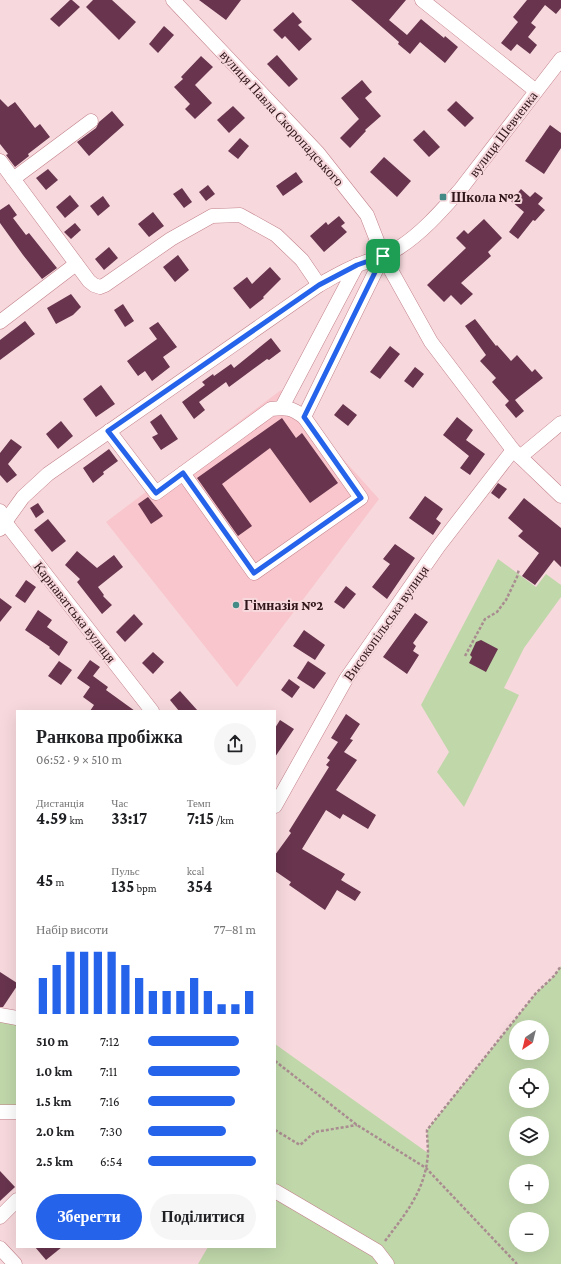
<!DOCTYPE html>
<html lang="uk">
<head>
<meta charset="utf-8">
<style>
  :root { --surface:#fff; --page:#f6f6f6; --text:#202124; --muted:#757577; --accent:#2563eb }
  body { margin:0; font-family:"Crimson Pro",serif; background:var(--page); color:var(--text); height:100vh; display:flex; flex-direction:column; font-size:15px; white-space:nowrap }
  * { box-sizing:border-box; margin:0 }
  p { font-size:13px; color:var(--muted) }
  .icon { flex:none; width:22px; height:22px; fill:none; stroke:currentColor; stroke-width:2; stroke-linecap:round; stroke-linejoin:round }
  .map { position:relative; flex:1; overflow:hidden }
  .details { position:absolute; left:16px; top:710px; width:260px; height:538px; display:flex; flex-direction:column; background:var(--surface); border-radius:0px; box-shadow:0 4px 16px #0002 }
  .details>* { flex:none }
  .needle { width:26px; rotate:215deg }
  .fabs { position:absolute; left:509px; top:1020px; display:grid; gap:8px }
  .fabs a { display:grid; place-items:center; width:40px; height:40px; border-radius:50%; background:var(--surface); box-shadow:0 4px 16px #0002; font-size:20px }
  .pin { position:absolute; display:grid; place-items:center; width:34px; height:34px; color:#fff; margin:-17px; border-radius:8px; box-shadow:0 2px 6px #0006 }
  .round { display:grid; place-items:center; flex:none; width:42px; height:42px; border-radius:21px; background:var(--page) }
  .headline { display:flex; align-items:center; justify-content:space-between; height:68px; padding:0 20px }
  h1 { font-size:18px; font-weight:700; line-height:30px }
  .stats { display:grid; grid-template-columns:repeat(3,1fr); gap:6px; height:68px; padding:4px 20px }
  .stats div { display:grid; align-content:center }
  .stats b { font-size:17px; font-weight:700 }
  .stats small { font-size:11px; font-weight:400 }
  .stats p { font-size:11px }
  .chart { height:112px; padding:8px 20px }
  .chart p { display:flex; justify-content:space-between }
  .chart svg { width:100%; height:72px; margin-top:4px; stroke:var(--accent); stroke-width:6 }
  .cta { display:flex; gap:8px; margin-top:auto; padding:8px 20px }
  .cta a { flex:1; height:46px; border-radius:24px; background:var(--accent); color:#fff; font-size:16px; font-weight:700; line-height:46px; text-align:center }
  .cta a+a { background:var(--page); color:var(--text) }
  ul { padding:0 20px; list-style:none; font-size:13px }
  li { display:grid; grid-template-columns:64px 48px 1fr; align-items:center; height:30px }
  li i { height:10px; border-radius:5px; background:var(--accent) }
  .map>svg:first-child { display:block }
  .built { fill:#f8c6cc }
  .green { fill:#c0d7aa; fill-rule:evenodd }
  .building { fill:#68344e }
  .lines { fill:none; stroke-linecap:round; stroke-linejoin:round }
  .minor-casing { stroke:#c3808a; stroke-width:15 }
  .path { stroke:#a98c90; stroke-width:2.5; stroke-dasharray:3 2; stroke-linecap:butt }
  .minor { stroke:#fff; stroke-width:14 }
  .route-casing { stroke:#fff; stroke-width:8 }
  .route { stroke:#2563eb; stroke-width:5 }
  .poi-dot { fill:#448b87; stroke:#f7d9dd; stroke-width:1.5 }
  .labels { text-anchor:middle; stroke-width:4; stroke-linejoin:round; paint-order:stroke }
  .street-label { font-size:14px; fill:#30161a; stroke:#f7d9dd }
  .poi-label { font-size:14px; font-weight:bold; fill:#30161a; stroke:#f7d9dd; text-anchor:start }
</style>
</head>
<body>
<div class="map">
<svg width="561" height="1264" viewBox="0 0 561 1264">
  <rect width="100%" height="100%" fill="#f7d9dd"/>
  <polygon class="built" points="281,390 379,499 237,687 106,522"/>
  <g class="green">
    <polygon points="498,559 536,587 546,574 561,585 561,597 524,648 504,688 519,695 464,807 437,772 449,752 421,705"/>
    <path d="M561,966V1264H198L208,1247H275V1044L428,1153L427,1130L536,993L554,976ZM516,1027H542V1053H516ZM516,1075H542V1101H516ZM516,1123H542V1149H516ZM516,1171H542V1197H516ZM516,1219H542V1245H516Z"/>
    <polygon points="0,1022 17,1024 17,1112 0,1112"/>
  </g>
  <g class="building">
    <polygon points="70,0 72,0 80,7 59,27 50,19"/>
    <polygon points="93,0 112,0 136,22 119,40 86,7"/>
    <polygon points="199,0 241,0 226,20"/>
    <polygon points="351,0 406,0 389,20 407,35 421,19 444,38 445,36 458,47 445,63 420,42 410,54 398,44 399,42"/>
    <polygon points="527,0 561,0 561,8 556,14 545,5 531,23 536,27 528,37 537,45 530,54 517,44 511,51 501,43 518,22 513,17"/>
    <polygon points="293,12 302,22 298,25 312,39 299,51 285,36 282,39 273,30"/>
    <polygon points="164,26 174,35 158,53 149,44"/>
    <polygon points="277,55 298,79 289,87 267,64"/>
    <polygon points="201,56 213,67 195,85 212,103 195,119 185,109 190,104 174,87 183,79 181,77"/>
    <polygon points="362,80 372,92 365,98 381,116 365,130 366,131 350,148 340,138 359,119 341,98"/>
    <polygon points="0,99 8,107 15,102 35,128 40,124 50,137 28,154 29,156 15,167 6,155 8,154 0,144"/>
    <polygon points="456,101 474,118 465,127 447,110"/>
    <polygon points="233,106 245,118 229,133 217,120"/>
    <polygon points="112,111 124,125 89,156 77,142 96,128 99,122"/>
    <polygon points="550,125 561,133 561,148 544,174 525,161"/>
    <polygon points="424,130 440,147 429,157 413,140"/>
    <polygon points="240,138 249,146 238,159 228,151"/>
    <polygon points="384,157 411,181 397,197 370,172"/>
    <polygon points="48,169 58,180 46,190 36,178"/>
    <polygon points="296,172 303,182 283,196 276,186"/>
    <polygon points="208,185 215,194 206,201 199,192"/>
    <polygon points="182,188 192,202 184,208 173,194"/>
    <polygon points="521,189 530,197 535,192 543,198 538,204 545,210 535,221 533,220 518,239 509,232 524,212 511,201"/>
    <polygon points="70,195 79,206 65,218 56,207"/>
    <polygon points="103,196 110,206 98,216 90,206"/>
    <polygon points="9,204 17,215 13,218 26,235 29,233 57,268 42,279 23,255 0,223 0,210"/>
    <polygon points="153,212 164,226 149,237 138,224"/>
    <polygon points="339,216 345,223 341,226 347,232 324,252 310,236 326,222 328,225"/>
    <polygon points="484,219 502,238 488,252 491,256 461,283 473,294 461,305 451,295 444,302 427,285 466,248 456,238 464,230 468,234"/>
    <polygon points="75,223 81,230 71,239 64,232"/>
    <polygon points="109,247 118,258 104,270 95,259"/>
    <polygon points="178,255 189,270 175,282 163,267"/>
    <polygon points="270,267 281,279 263,297 264,298 250,309 233,288 247,277 252,284"/>
    <polygon points="71,294 81,307 73,315 56,324 47,308"/>
    <polygon points="123,304 134,321 125,327 114,310"/>
    <polygon points="475,319 496,346 497,345 511,361 517,355 532,372 535,369 543,378 515,400 524,411 516,418 505,405 509,401 492,382 496,378 480,361 486,355 465,326"/>
    <polygon points="25,321 35,334 0,360 0,340"/>
    <polygon points="158,322 177,347 163,357 170,367 152,381 145,371 138,376 127,361 157,339 149,328"/>
    <polygon points="271,338 281,351 269,360 267,359 229,387 226,382 199,402 205,410 194,419 182,402 205,385 202,382 213,374 214,376 231,364 234,368"/>
    <polygon points="390,346 400,354 380,379 370,372"/>
    <polygon points="415,367 424,374 413,388 404,381"/>
    <polygon points="101,385 115,404 96,417 83,399"/>
    <polygon points="343,404 357,415 348,426 334,415"/>
    <polygon points="161,414 178,439 161,450 152,437 158,434 150,422"/>
    <polygon points="457,417 473,430 466,440 485,454 470,475 460,468 469,456 443,435"/>
    <polygon points="282,418 296,438 302,433 338,483 310,503 270,448 222,484 252,526 238,536 197,478"/>
    <polygon points="61,421 73,436 58,449 46,434"/>
    <polygon points="11,439 22,447 8,464 17,475 7,483 0,475 0,453"/>
    <polygon points="109,449 118,461 103,472 104,474 93,483 83,468"/>
    <polygon points="498,483 507,489 499,499 491,493"/>
    <polygon points="425,496 443,509 436,519 441,523 433,535 409,518"/>
    <polygon points="148,497 163,516 151,524 138,504"/>
    <polygon points="524,498 561,528 561,567 554,560 535,585 522,576 539,553 518,536 523,531 508,518"/>
    <polygon points="38,503 44,512 36,518 30,508"/>
    <polygon points="48,519 66,541 52,552 34,530"/>
    <polygon points="395,544 415,558 387,599 372,587 390,564 383,559"/>
    <polygon points="77,551 97,568 114,555 123,567 98,587 104,595 103,596 112,605 102,614 77,582 80,579 65,565"/>
    <polygon points="26,580 36,587 25,603 15,596"/>
    <polygon points="346,586 356,594 344,609 334,602"/>
    <polygon points="0,598 12,607 0,622"/>
    <polygon points="38,610 52,620 47,627 68,642 59,656 49,648 50,647 25,630"/>
    <polygon points="415,613 428,622 413,643 416,646 413,651 419,655 407,674 383,657"/>
    <polygon points="134,614 143,624 125,642 116,632"/>
    <polygon points="304,630 325,645 315,660 293,646"/>
    <polygon points="481,640 498,649 486,672 469,663 472,657 470,655 476,642"/>
    <polygon points="153,652 164,662 153,674 142,663"/>
    <polygon points="90,660 100,667 93,676 108,687 106,690 135,711 90,711 94,705 83,697 90,687 77,678"/>
    <polygon points="59,661 72,670 61,685 48,676"/>
    <polygon points="308,661 326,673 314,689 297,678"/>
    <polygon points="289,679 300,687 292,698 281,690"/>
    <polygon points="180,691 198,711 179,711 170,700"/>
    <polygon points="346,714 360,724 350,739 353,740 344,752 357,760 336,790 376,815 368,829 343,814 340,819 326,810 302,849 345,874 341,880 361,892 355,901 337,890 325,910 289,885 291,882 275,871 275,855 291,833 289,831 329,767 326,765 330,760 327,758 338,742 331,738"/>
    <polygon points="280,720 294,729 275,757 275,728"/>
    <polygon points="0,972 17,983 17,986 3,1007 0,1007"/>
    <polygon points="0,1171 15,1187 0,1201"/>
    <polygon points="35,1247 62,1247 46,1260"/>
  </g>
  <g class="lines">
    <g class="minor-casing">
      <g id="minor">
        <polyline points="173,0 318,153 367,215 383,256 431,342 513,450 561,496"/>
        <polyline points="422,0 536,91"/>
        <polyline points="0,161 89,281 94,285 100,287 105,285 171,239 212,216 240,215 276,235 302,260 319,285"/>
        <polyline points="13,179 91,121"/>
        <polyline points="0,322 76,264"/>
        <polyline points="282,407 357,265"/>
        <polyline points="304,417 383,256"/>
        <path d="M109,431L156,493L271,409C287,407 292,408 304,417L361,498L254,573L183,473"/>
        <polyline points="520,457 561,423"/>
        <polyline points="0,511 5,522 152,711"/>
        <path d="M0,529L23,497L48,474L319,285C332,278 344,270 358,265C372,259 387,256 400,247C423,232 442,210 460,190L561,59"/>
        <polyline points="275,806 346,679 438,547 513,450"/>
        <polyline points="0,1015 17,1018"/>
        <polyline points="0,1112 17,1112"/>
        <polyline points="275,1191 377,1251 387,1264"/>
        <polyline points="0,1217 17,1200"/>
        <polyline points="0,1248 15,1264"/>
      </g>
    </g>
    <g class="path">
      <polyline points="465,656 485,619 497,612 506,600 517,577 519,569"/>
      <polyline points="275,1061 357,1125 426,1168 517,1264"/>
      <polyline points="275,1130 300,1145 315,1132 357,1125"/>
      <path d="M385,1241C406,1213 425,1191 428,1154C428,1146 427,1138 427,1130L536,993L554,976L561,966"/>
    </g>
    <use href="#minor" class="minor"/>
  </g>
  <g class="lines">
    <g class="route-casing">
      <polygon id="route" points="383,256 304,417 361,498 254,573 183,473 156,493 108,431 319,285 357,265"/>
    </g>
    <use href="#route" class="route"/>
  </g>
  <g class="poi-dot">
    <rect x="439" y="193" width="8" height="8" rx="2"/>
    <circle cx="236" cy="605" r="4"/>
  </g>
  <g class="labels">
    <g class="street-label">
      <text transform="translate(282 118) rotate(48)" y="5">вулиця Павла Скоропадського</text>
      <text transform="translate(503 134) rotate(-53)" y="5">вулиця Шевченка</text>
      <text transform="translate(75 612) rotate(52)" y="5">Карнаватська вулиця</text>
      <text transform="translate(386 623) rotate(-55)" y="5">Високопільська вулиця</text>
    </g>
    <g class="poi-label">
      <text x="451" y="202">Школа №2</text>
      <text x="244" y="610">Гімназія №2</text>
    </g>
  </g>
</svg>
<div class="fabs">
<a><svg class="needle" viewBox="-14 -14 28 28"><path d="M0-13l5 13h-10z" fill="#e53935"/><path d="M0 13l5-13h-10z" fill="#757577"/></svg></a>
<a><svg class="icon" aria-label="locate" viewBox="0 0 24 24"><circle cx="12" cy="12" r="6"/><path d="M12 2v4M12 18v4M2 12h4M18 12h4"/></svg></a>
<a><svg class="icon" aria-label="layers" viewBox="0 0 24 24"><path d="M12 4l9 5-9 5-9-5zM3 14l9 5 9-5"/></svg></a>
<a>+</a>
<a>−</a>
</div>
<div class="pin" style="left:383px;top:256px;background:#1e9e55"><svg class="icon" aria-label="arrive" viewBox="0 0 24 24"><path d="M6 21V4h12l-3 4 3 4H6"/></svg></div>
<section class="details">
<div class="headline"><div><h1>Ранкова пробіжка</h1><p>06:52 · 9 × 510 m</p></div><a class="round"><svg class="icon" aria-label="share" viewBox="0 0 24 24"><path d="M12 15V3M7 8l5-5 5 5M5 13v7h14v-7"/></svg></a></div>
<div class="stats">
<div><p>Дистанція</p><b>4.59<small> km</small></b></div>
<div><p>Час</p><b>33:17</b></div>
<div><p>Темп</p><b>7:15<small> /km</small></b></div>
</div>
<div class="stats">
<div><b>45<small> m</small></b></div>
<div><p>Пульс</p><b>135<small> bpm</small></b></div>
<div><p>kcal</p><b>354</b></div>
</div>
<div class="chart"><p><span>Набір висоти</span>77–81 m</p>
<svg viewBox="0 0 160 44" preserveAspectRatio="none"><path d="M5 44V22M15 44V14M25 44V6M35 44V6M45 44V6M55 44V6M65 44V14M75 44V22M85 44V30M95 44V30M105 44V30M115 44V22M125 44V30M135 44V38M145 44V38M155 44V30"/></svg>
</div>
<ul>
<li><b>510 m</b>7:12<i style="width:84%"></i></li>
<li><b>1.0 km</b>7:11<i style="width:85%"></i></li>
<li><b>1.5 km</b>7:16<i style="width:81%"></i></li>
<li><b>2.0 km</b>7:30<i style="width:72%"></i></li>
<li><b>2.5 km</b>6:54<i style="width:100%"></i></li>
</ul>
<div class="cta"><a>Зберегти</a><a>Поділитися</a></div>
</section>
</div>
</body>
</html>
